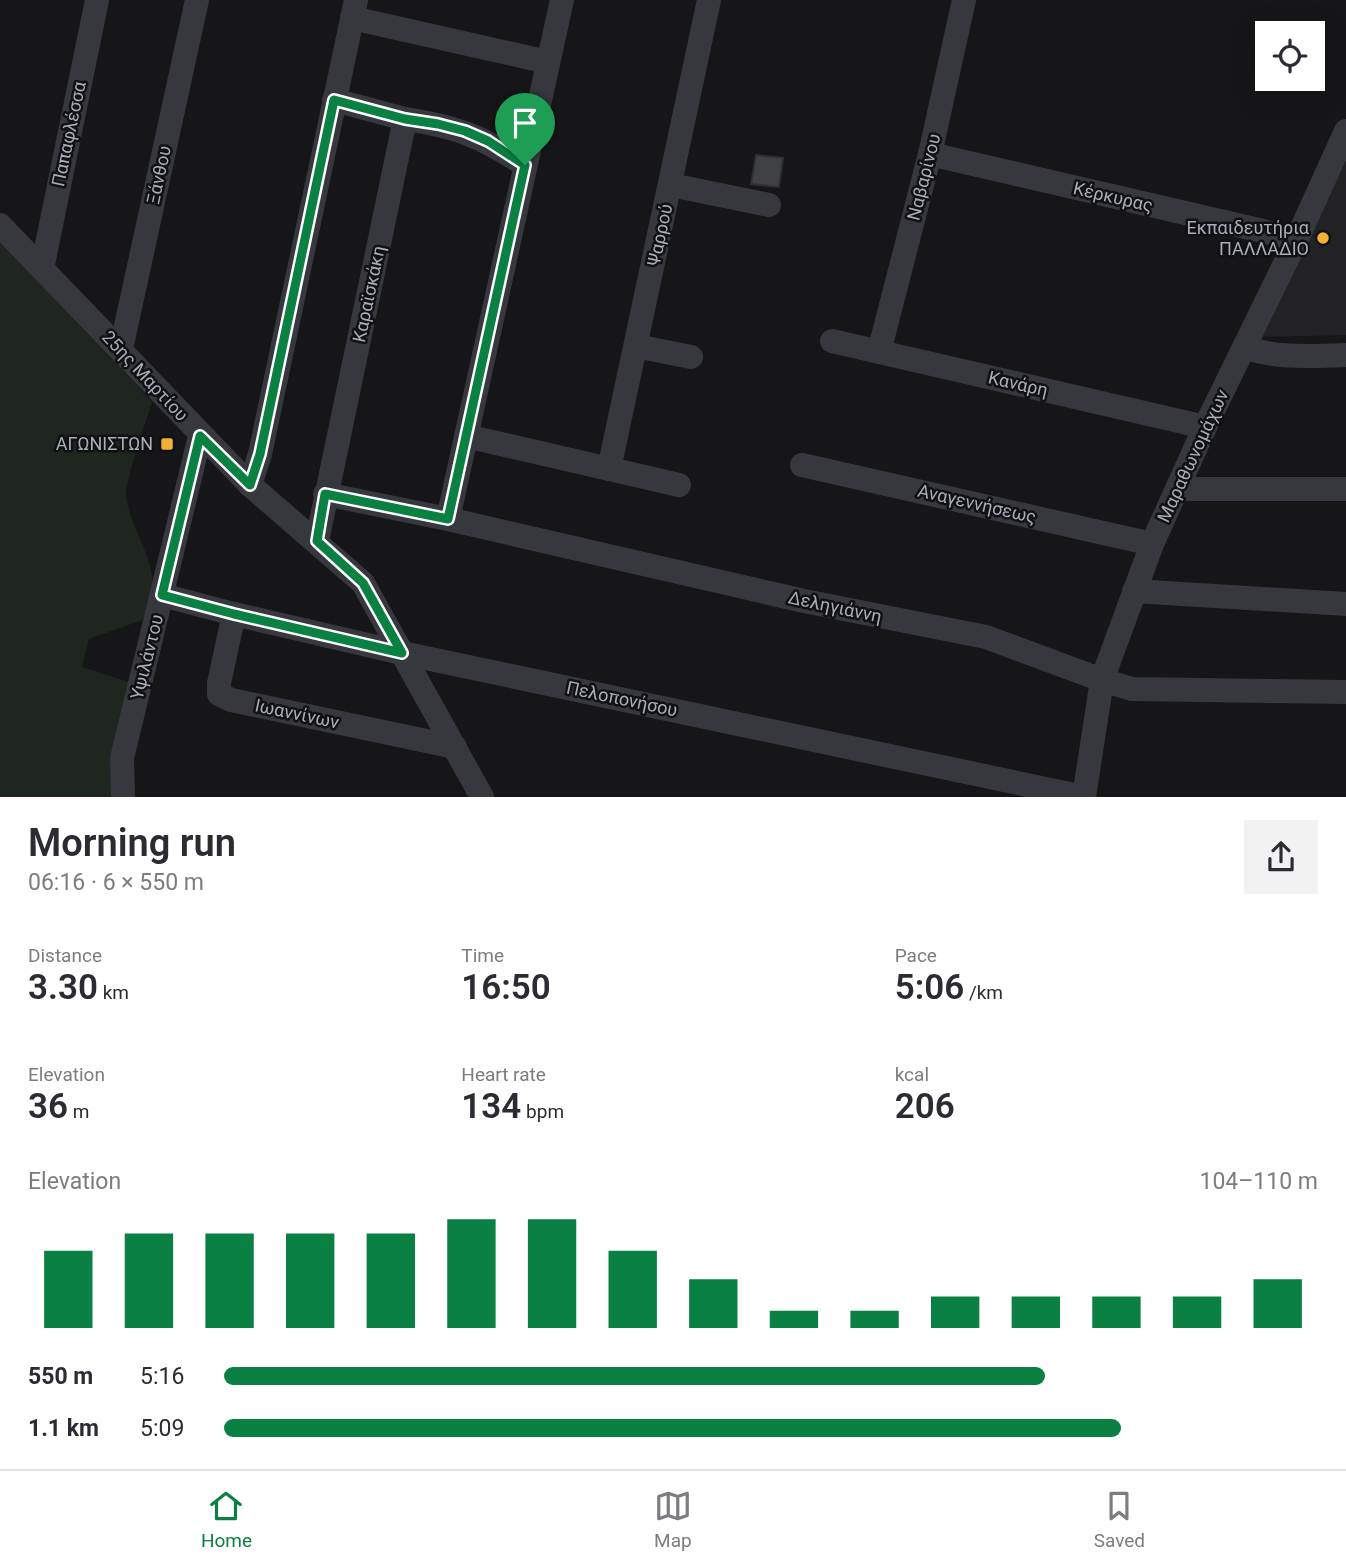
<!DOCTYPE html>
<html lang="en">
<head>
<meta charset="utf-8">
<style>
  :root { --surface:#fff; --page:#f2f2f3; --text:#2b2b33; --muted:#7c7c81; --line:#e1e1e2; --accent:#0b8043 }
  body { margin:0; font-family:Roboto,sans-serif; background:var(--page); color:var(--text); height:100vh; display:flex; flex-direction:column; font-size:26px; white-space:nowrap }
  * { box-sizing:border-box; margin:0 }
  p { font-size:23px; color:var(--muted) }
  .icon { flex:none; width:38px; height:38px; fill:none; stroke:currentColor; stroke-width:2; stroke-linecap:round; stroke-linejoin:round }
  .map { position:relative; height:797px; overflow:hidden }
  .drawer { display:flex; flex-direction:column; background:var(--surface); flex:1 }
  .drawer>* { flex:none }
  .fabs { position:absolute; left:1255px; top:21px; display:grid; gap:14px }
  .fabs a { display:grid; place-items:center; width:70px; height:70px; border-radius:0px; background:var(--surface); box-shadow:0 7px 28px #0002; font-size:35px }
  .pin { position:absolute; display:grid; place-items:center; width:60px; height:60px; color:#fff; margin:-72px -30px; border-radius:50% 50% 50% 0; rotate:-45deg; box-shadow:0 0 7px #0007 }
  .pin .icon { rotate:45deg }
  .round { display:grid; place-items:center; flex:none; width:74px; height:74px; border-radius:0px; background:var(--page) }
  .overview { display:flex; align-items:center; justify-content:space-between; height:119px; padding:0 28px }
  h1 { font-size:38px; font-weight:600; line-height:52px }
  .figures { display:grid; grid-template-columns:repeat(3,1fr); gap:10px; height:119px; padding:7px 28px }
  .figures div { display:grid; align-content:center }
  .figures b { font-size:35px; font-weight:600 }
  .figures small { font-size:19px; font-weight:400 }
  .figures p { font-size:19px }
  .chart { height:196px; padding:14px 28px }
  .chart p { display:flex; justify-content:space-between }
  .chart svg { width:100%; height:126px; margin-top:7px; stroke:var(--accent); stroke-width:6 }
  ul { padding:0 28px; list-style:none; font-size:23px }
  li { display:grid; grid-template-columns:112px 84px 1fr; align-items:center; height:52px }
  li i { height:18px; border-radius:9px; background:var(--accent) }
  .tabs { display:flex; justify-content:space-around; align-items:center; height:98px; border-top:2px solid var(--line); background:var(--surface); font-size:19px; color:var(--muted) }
  .tabs a { display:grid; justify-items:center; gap:4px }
  .tabs .active { color:var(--accent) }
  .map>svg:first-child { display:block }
  .built { fill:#222225 }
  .green { fill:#1e261f }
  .building { fill:#404145; stroke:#303034; stroke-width:2 }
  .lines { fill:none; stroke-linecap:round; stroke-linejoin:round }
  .minor { stroke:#37383d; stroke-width:24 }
  .route-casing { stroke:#fff; stroke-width:14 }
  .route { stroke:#0b8043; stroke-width:9 }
  .poi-dot { fill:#f2b134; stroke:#111113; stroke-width:2.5 }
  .labels { text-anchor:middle; stroke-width:5; stroke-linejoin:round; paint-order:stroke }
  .street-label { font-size:18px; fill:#a8adb8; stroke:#111113 }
  .poi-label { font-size:18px; fill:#a8adb8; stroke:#111113; text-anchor:end }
</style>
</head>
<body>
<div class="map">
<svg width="1346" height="797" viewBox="0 0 1346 797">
  <rect width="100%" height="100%" fill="#161618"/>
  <polygon class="built" points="1346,142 1346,335 1254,337"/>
  <path class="green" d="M0,240L152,402C147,418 124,485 126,496C134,546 170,568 142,620L89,639L82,667L132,683L117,797H0Z"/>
  <polygon class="building" points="756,155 783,158 779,187 751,184"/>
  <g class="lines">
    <g class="minor">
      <polyline points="352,18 548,62"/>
      <path d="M405,119C458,127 480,136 525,165"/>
      <polyline points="930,154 1263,231 1296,241"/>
      <polyline points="671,185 769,205"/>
      <polyline points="0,225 250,485 363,583 482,797"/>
      <polyline points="42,269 97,0"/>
      <polyline points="832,341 1205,427"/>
      <polyline points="636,346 691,357"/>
      <path d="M1244,347C1277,359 1311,356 1346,355"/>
      <polyline points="121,349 197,0"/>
      <polyline points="879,352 930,154 964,0"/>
      <polyline points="466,436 679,485"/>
      <polyline points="802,465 1152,544"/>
      <polyline points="609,469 709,0"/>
      <polyline points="250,485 260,454 356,0"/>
      <polyline points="1177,489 1346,489"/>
      <polyline points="325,494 448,519 804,601 986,637 1102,680 1132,689 1346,692"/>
      <polyline points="448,519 562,0"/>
      <polyline points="317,541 405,119 334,100"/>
      <polyline points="1134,591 1346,604"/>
      <polyline points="162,595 234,614 402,653 1084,797 1102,680 1152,544 1205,427 1296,241 1346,131"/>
      <polyline points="234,614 219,683 219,694 231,700 455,747"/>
      <polyline points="123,797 122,758 200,436"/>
    </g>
  </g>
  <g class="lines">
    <g class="route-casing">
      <polygon id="route" points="334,100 405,119 438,124 465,131 488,141 525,165 448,519 325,494 317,541 363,583 402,653 234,614 162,595 200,436 250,485 260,454"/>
    </g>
    <use href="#route" class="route"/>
  </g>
  <g class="poi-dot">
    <circle cx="1323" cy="238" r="7"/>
    <rect x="160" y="437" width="14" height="14" rx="3.5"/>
  </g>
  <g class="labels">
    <g class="street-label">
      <text transform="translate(69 134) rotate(-78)" y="6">Παπαφλέσσα</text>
      <text transform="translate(159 175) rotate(-78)" y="6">Ξάνθου</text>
      <text transform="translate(924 177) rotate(-76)" y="6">Ναβαρίνου</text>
      <text transform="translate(1113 197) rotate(13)" y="6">Κέρκυρας</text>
      <text transform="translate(660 235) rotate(-78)" y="6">Ψαρρού</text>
      <text transform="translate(369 294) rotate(-78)" y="6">Καραϊσκάκη</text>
      <text transform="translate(145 376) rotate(47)" y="6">25ης Μαρτίου</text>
      <text transform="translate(1018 384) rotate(13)" y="6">Κανάρη</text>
      <text transform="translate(1193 456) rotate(-65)" y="6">Μαραθωνομάχων</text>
      <text transform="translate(977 504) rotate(13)" y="6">Αναγεννήσεως</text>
      <text transform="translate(835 607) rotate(12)" y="6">Δεληγιάννη</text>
      <text transform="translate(147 657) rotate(-76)" y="6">Υψιλάντου</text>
      <text transform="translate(622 699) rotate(12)" y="6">Πελοπονήσου</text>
      <text transform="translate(297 714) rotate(12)" y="6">Ιωαννίνων</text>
    </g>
    <g class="poi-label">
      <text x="1309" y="234">Εκπαιδευτήρια<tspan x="1309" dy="21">ΠΑΛΛΑΔΙΟ</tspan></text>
      <text x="153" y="450">ΑΓΩΝΙΣΤΩΝ</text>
    </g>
  </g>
</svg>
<div class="fabs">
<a><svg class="icon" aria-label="locate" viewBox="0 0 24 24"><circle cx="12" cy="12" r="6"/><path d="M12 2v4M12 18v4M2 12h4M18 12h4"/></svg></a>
</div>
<div class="pin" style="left:525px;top:165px;background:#1e9e55"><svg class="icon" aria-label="arrive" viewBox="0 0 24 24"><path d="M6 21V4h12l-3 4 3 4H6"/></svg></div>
</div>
<section class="drawer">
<div class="overview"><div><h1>Morning run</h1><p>06:16 · 6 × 550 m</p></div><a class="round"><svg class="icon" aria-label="share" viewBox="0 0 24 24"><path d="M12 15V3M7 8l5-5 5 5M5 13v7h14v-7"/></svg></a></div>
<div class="figures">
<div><p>Distance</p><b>3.30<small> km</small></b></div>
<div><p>Time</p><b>16:50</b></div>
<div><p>Pace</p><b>5:06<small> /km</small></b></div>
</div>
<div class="figures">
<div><p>Elevation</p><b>36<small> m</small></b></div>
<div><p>Heart rate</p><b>134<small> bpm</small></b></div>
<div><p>kcal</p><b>206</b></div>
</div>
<div class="chart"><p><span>Elevation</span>104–110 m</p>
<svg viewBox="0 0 160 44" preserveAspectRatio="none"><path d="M5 44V17M15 44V11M25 44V11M35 44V11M45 44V11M55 44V6M65 44V6M75 44V17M85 44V27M95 44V38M105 44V38M115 44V33M125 44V33M135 44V33M145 44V33M155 44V27"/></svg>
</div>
<ul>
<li><b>550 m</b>5:16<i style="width:75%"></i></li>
<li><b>1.1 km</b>5:09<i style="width:82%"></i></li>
</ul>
</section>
<nav class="tabs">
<a class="active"><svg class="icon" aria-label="home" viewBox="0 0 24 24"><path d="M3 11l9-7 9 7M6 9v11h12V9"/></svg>Home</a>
<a><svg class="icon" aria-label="map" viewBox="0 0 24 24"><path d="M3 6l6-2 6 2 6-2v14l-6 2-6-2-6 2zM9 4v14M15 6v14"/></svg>Map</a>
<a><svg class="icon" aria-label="saved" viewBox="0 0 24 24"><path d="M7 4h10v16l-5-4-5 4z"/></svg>Saved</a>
</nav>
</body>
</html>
